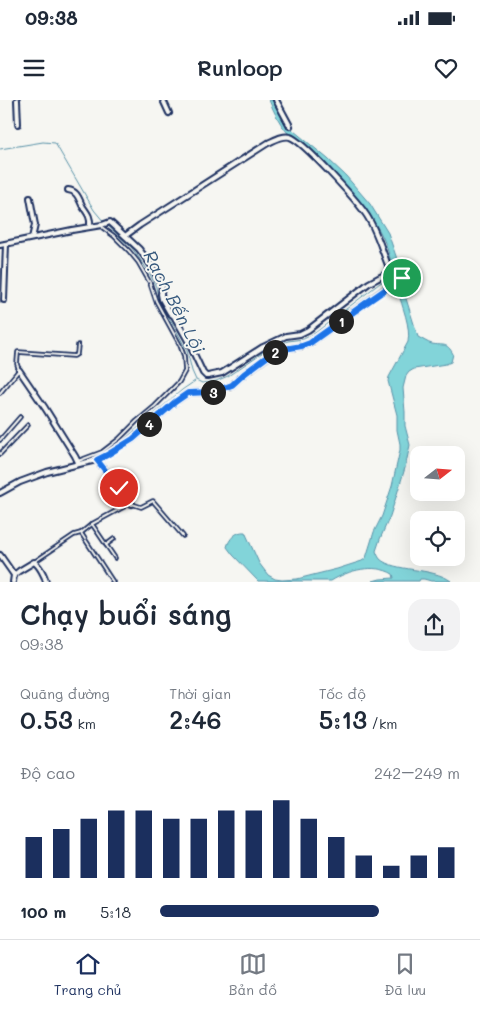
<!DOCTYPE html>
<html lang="vi">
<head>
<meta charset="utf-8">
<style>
  :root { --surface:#fff; --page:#f2f2f3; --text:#1f2937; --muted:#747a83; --line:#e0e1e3; --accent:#1b2f5e }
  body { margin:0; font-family:Mali,sans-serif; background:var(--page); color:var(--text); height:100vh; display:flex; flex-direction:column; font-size:19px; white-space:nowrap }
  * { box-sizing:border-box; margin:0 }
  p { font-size:16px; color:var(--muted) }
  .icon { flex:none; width:28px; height:28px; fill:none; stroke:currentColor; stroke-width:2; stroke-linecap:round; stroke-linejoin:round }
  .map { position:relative; height:482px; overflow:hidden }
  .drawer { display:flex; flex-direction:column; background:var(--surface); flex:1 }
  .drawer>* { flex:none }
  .needle { width:32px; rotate:73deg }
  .fabs { position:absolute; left:410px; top:346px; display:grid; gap:10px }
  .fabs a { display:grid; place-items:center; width:55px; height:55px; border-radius:10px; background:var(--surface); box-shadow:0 5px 20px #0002; font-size:25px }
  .pin { position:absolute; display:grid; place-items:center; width:42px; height:42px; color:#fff; margin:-21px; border:2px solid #fff; border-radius:50%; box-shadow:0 1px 5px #0007 }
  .km { position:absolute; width:25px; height:25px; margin:-12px; border-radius:50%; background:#222; color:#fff; font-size:14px; line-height:25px; text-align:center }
  .round { display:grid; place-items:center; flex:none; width:52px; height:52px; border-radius:15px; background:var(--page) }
  .overview { display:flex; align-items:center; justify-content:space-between; height:85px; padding:0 20px }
  h1 { font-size:28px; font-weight:600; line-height:38px }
  .stats { display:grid; grid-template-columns:repeat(3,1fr); gap:8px; height:85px; padding:5px 20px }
  .stats div { display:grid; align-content:center }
  .stats b { font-size:25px; font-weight:600 }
  .stats small { font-size:14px; font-weight:400 }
  .stats p { font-size:14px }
  .chart { height:140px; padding:10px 20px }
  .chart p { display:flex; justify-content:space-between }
  .chart svg { width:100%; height:90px; margin-top:5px; stroke:var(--accent); stroke-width:6 }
  ul { padding:0 20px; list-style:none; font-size:16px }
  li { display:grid; grid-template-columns:80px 60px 1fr; align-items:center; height:38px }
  li i { height:12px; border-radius:6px; background:var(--accent) }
  .status { display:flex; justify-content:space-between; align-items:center; height:35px; padding:0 25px; background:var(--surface); direction:ltr }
  .status svg { height:14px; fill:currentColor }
  header { display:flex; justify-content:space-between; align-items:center; height:65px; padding:0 20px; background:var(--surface); font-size:22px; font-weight:600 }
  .tabs { display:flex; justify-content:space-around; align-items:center; height:70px; border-top:1px solid var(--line); background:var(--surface); font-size:14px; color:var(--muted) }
  .tabs a { display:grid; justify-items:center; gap:2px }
  .tabs .active { color:var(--accent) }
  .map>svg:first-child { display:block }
  .water { fill:#82d4d9; stroke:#5992a8 }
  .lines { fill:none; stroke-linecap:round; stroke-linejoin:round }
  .stream { stroke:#5992a8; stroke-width:1 }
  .service-casing { stroke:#1b2f5e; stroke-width:5.5 }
  .minor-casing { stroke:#1b2f5e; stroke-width:8 }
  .service { stroke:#f6f6f2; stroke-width:2 }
  .minor { stroke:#f6f6f2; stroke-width:4 }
  .route-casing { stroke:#fff; stroke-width:10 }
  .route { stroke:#1a73e8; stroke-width:6 }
  .labels { text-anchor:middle; stroke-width:4; stroke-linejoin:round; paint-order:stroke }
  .water-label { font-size:18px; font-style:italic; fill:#35587d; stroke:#f6f6f2 }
</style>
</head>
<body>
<div class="status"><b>09:38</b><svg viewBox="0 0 49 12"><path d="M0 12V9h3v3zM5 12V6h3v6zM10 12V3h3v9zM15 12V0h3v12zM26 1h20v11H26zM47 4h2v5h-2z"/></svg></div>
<header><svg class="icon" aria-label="menu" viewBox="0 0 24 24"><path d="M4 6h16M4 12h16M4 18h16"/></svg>Runloop<svg class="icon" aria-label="heart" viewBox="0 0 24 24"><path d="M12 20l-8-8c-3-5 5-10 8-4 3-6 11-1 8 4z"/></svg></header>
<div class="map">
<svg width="480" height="482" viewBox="0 0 480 482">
  <rect width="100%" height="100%" fill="#f6f6f2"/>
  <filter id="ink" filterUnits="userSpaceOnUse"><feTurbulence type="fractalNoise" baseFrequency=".02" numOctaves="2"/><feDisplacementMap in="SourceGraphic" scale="10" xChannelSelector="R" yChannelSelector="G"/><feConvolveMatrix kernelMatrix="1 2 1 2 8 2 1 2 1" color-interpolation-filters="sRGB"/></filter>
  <g filter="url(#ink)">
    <path class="water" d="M269,0H275L287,24L294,31L328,59L346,76L370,104L388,133L397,159L403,189L418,237C422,239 428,243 432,244C443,246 447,242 453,254L451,262L446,264L414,269L409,272L406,276L403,288L405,312V326L410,345L405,368L397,394L390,416L380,439L376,451C377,454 378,456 380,459C394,472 432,467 451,481H431L424,479H420L419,481H373L380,479L394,478L393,474C374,463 349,470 331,481H258L233,455L227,447C229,439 236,431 245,432L259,463L268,475L275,479L282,480L297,479L337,469L362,461L366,458L374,432L382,416L392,386L400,350V344L397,330V315L388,281L389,277L408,242C411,226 402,207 398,191C392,170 390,149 379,130C360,98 330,73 305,47C301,43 295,40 290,35C281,27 274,12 269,0Z"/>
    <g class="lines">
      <g class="stream">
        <polyline points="0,49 43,42 55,43 94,110 104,122"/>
        <polyline points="107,125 132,148 149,172 156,187 160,205 172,222 187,251 192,271 196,280 202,283 216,281 228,276 265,251 288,241 304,239 315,233 380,183 395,175"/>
        <polyline points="105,353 117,346 182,290 195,281"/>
        <polyline points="84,361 99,356"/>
      </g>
      <g class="service-casing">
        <g id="service">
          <polyline points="0,293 19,270 17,264 18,252 74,256 77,254 78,245"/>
          <polyline points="0,340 20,317"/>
          <polyline points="0,354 28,325"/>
          <polyline points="78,361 102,352 119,339 137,321 155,306 179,282 185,271 184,256 180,245 156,201 150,183 138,162 129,151 114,136 103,128 102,125"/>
          <polyline points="92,424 115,458"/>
          <polyline points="81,433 113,482"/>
          <polyline points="106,445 114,439"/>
          <polyline points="34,462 74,435 81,433 92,424 127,405 132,404 141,407 153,401 183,436"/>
        </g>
      </g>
      <g class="minor-casing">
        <g id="minor">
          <polyline points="17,0 18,24"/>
          <polyline points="163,0 169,13"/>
          <polyline points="276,0 290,26"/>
          <path d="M68,90C78,91 79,100 83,107C88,114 91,118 90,126"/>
          <polyline points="30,98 35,125 32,138"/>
          <path d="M0,145L72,130L102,125L110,122L139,149L151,165L162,186L161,194L162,199L170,213L174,216L187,239L203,273L206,276H208L222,273L263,247L286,236L300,234L308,230L369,183L386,174L388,171V165C381,148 376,128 365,113C356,100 302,40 290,37C283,35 275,40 268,43L140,125L125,136"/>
          <polyline points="4,200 6,144"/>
          <polyline points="97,360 132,404"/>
          <polyline points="79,364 97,360 133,339 175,302 188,293 213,292 232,285 244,274 273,253 284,249 302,246 310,243 403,176"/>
          <polyline points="0,393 20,382 47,372 79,364 75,356 45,308 19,270"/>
          <polyline points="0,455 14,475 13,482"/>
          <path d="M14,475L19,471L34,462C39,465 45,476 46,482"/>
        </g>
      </g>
      <use href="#service" class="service"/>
      <use href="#minor" class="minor"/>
    </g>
  </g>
  <g class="lines" filter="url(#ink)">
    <g class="route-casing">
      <polyline id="route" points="119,388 97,360 107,355 133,339 175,302 188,293 213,292 232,285 244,274 272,253 284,249 302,246 310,243 366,203 402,178"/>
    </g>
    <use href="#route" class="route"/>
  </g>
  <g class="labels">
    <g class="water-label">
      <text transform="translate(174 202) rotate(63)" y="6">Rạch Bến Lội</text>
    </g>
  </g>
</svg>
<div class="fabs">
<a><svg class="needle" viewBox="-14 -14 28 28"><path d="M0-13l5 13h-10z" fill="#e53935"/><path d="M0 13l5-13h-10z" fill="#747a83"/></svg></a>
<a><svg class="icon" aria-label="locate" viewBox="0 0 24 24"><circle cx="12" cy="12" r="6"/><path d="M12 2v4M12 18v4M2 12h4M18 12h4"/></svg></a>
</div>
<div class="pin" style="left:402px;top:178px;background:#1e9e55"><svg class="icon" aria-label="arrive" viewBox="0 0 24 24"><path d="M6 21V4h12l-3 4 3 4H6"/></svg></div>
<div class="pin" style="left:119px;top:388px;background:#d93025"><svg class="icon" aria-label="check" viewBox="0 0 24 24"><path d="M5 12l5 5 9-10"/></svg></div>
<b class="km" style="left:341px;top:221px">1</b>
<b class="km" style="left:275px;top:252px">2</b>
<b class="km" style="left:213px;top:292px">3</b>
<b class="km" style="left:149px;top:324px">4</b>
</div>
<section class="drawer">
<div class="overview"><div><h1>Chạy buổi sáng</h1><p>09:38</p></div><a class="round"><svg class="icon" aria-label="share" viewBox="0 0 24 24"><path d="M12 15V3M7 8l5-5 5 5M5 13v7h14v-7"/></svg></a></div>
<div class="stats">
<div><p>Quãng đường</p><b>0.53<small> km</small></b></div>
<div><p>Thời gian</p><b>2:46</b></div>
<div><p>Tốc độ</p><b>5:13<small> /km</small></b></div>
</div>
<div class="chart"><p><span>Độ cao</span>242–249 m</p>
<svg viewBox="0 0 160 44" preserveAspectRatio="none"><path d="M5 44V24M15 44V20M25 44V15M35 44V11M45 44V11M55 44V15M65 44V15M75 44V11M85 44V11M95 44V6M105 44V15M115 44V24M125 44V33M135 44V38M145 44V33M155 44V29"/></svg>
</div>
<ul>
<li><b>100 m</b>5:18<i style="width:73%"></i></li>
</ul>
</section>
<nav class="tabs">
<a class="active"><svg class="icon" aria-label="home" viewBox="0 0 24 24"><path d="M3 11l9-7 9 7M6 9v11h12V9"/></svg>Trang chủ</a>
<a><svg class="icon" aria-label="map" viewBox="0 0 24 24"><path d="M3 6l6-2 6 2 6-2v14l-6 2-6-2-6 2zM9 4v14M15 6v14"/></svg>Bản đồ</a>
<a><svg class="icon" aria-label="saved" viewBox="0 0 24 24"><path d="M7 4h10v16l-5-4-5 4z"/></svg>Đã lưu</a>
</nav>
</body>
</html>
